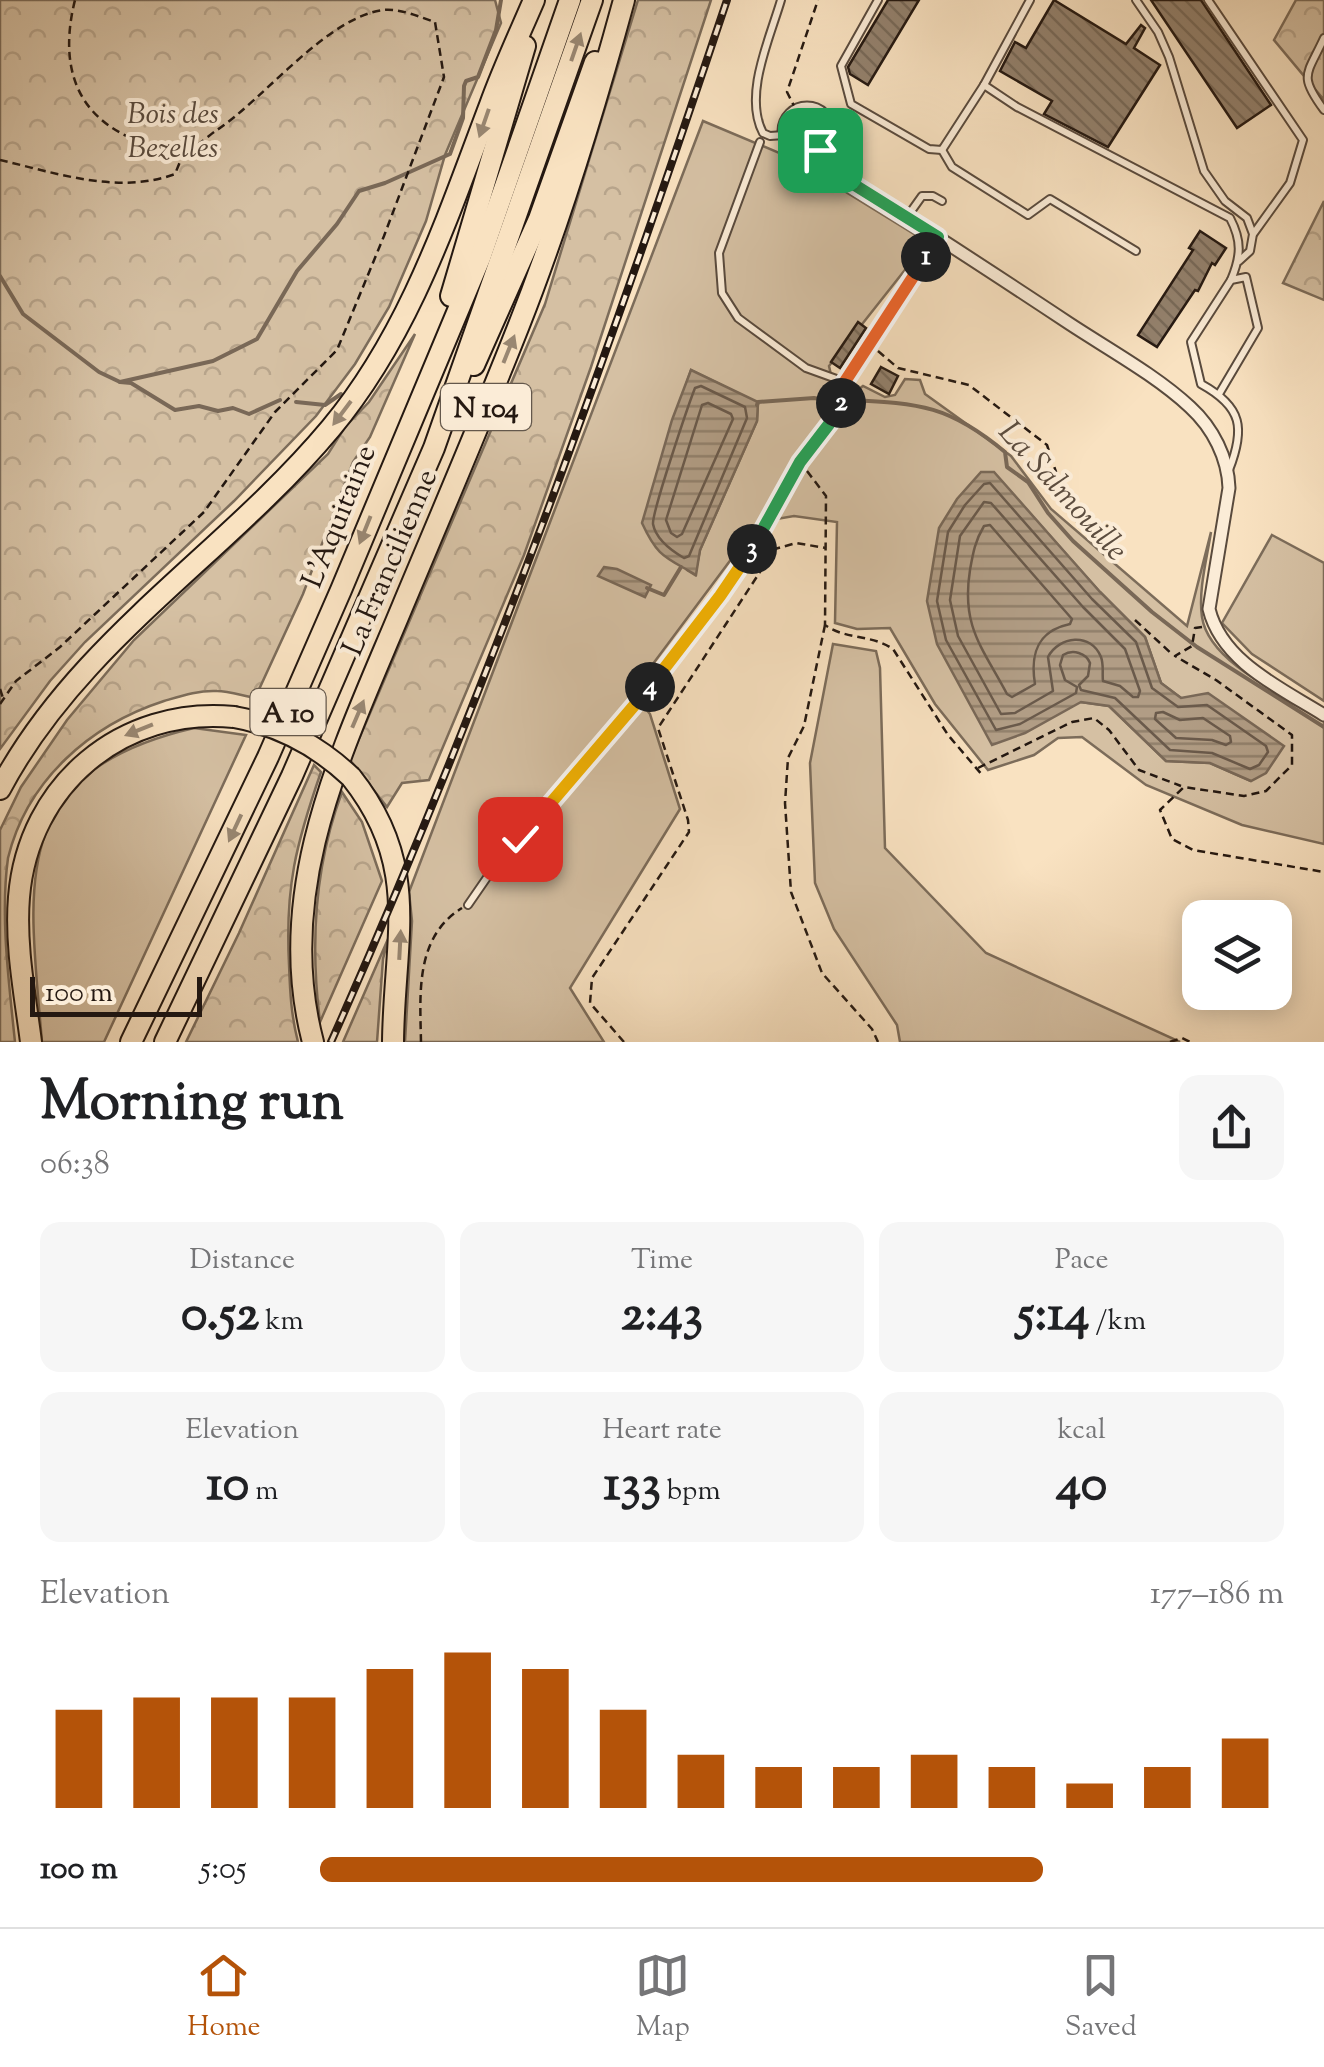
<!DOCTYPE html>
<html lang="en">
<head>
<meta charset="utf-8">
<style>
  :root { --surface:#fff; --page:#f6f6f6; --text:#202124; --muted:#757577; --line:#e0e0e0; --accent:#b45309 }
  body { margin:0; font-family:"Sorts Mill Goudy",serif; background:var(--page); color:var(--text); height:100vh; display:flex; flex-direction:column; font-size:38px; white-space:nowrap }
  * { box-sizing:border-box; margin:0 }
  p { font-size:32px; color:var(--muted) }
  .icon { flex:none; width:55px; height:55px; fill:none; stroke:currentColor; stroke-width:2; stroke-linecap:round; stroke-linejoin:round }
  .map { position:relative; height:1042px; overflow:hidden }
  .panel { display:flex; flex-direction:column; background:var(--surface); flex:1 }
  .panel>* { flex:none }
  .buttons { position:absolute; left:1182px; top:900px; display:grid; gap:20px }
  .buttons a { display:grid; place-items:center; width:110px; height:110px; border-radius:20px; background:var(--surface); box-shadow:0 5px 25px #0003; font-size:50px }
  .scale { position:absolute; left:30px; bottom:25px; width:172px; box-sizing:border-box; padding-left:10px; border:5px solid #241811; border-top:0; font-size:28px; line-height:35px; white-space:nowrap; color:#241811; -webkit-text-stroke:8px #fbecd7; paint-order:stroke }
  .pin { position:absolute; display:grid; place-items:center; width:85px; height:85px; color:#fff; margin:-42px; border-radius:20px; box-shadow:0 5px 15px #0006 }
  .km { position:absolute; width:50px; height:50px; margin:-25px; border-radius:50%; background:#222; color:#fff; font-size:28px; line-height:50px; text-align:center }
  .round { display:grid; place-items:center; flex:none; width:105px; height:105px; border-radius:20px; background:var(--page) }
  .headline { display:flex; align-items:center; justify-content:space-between; height:170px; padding:0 40px }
  h1 { font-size:55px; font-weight:700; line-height:75px }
  .stats { display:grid; grid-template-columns:repeat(3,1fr); gap:15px; height:170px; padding:10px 40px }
  .stats div { display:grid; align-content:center; border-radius:20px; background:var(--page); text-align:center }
  .stats b { font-size:50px; font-weight:700 }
  .stats small { font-size:28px; font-weight:400 }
  .stats p { font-size:28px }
  .chart { height:280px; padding:20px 40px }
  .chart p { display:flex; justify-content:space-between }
  .chart svg { width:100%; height:180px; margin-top:10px; stroke:var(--accent); stroke-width:6 }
  ul { padding:0 40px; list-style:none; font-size:32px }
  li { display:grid; grid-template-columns:160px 120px 1fr; align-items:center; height:75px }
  li i { height:25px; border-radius:12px; background:var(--accent) }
  .dock { display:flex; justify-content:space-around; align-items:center; height:140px; border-top:2px solid var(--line); background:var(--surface); font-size:28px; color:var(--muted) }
  .dock a { display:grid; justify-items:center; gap:5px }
  .dock .current { color:var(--accent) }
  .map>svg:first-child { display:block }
  .grass { fill:#d5c0a3; stroke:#7c6c5a; stroke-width:2.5; fill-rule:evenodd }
  .forest { fill:url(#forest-crowns); stroke:#7c6c5a; stroke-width:2.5 }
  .water { fill:url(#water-rules); stroke:#796857; stroke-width:2.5 }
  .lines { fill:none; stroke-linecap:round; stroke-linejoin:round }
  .shore { stroke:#6a5a4b; stroke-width:2.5 }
  .stream { stroke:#796857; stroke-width:4 }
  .building { fill:url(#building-back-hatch); stroke:#241811; stroke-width:2.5 }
  .lane-casing { stroke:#594a3d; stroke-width:10 }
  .street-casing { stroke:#594a3d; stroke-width:15 }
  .highway-casing { stroke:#241811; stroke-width:24 }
  .path { stroke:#241811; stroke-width:2.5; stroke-dasharray:8 5; stroke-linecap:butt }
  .lane { stroke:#fbecd7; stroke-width:6 }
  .street { stroke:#fbecd7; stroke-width:11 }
  .highway { stroke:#f9e2c1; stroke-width:20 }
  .rail-casing { stroke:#241811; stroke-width:8 }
  .rail { stroke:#fbecd7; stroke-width:4; stroke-dasharray:11; stroke-linecap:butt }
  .highway-bridge-casing { stroke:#241811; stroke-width:24; stroke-linecap:butt }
  .highway-bridge { stroke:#f9e2c1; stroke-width:20 }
  .oneway { fill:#998772 }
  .split-1-casing { stroke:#fff; stroke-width:20 }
  .split-2-casing { stroke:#fff; stroke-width:20 }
  .split-3-casing { stroke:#fff; stroke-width:20 }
  .split-4-casing { stroke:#fff; stroke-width:20 }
  .split-5-casing { stroke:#fff; stroke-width:20 }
  .split-1 { stroke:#22a559; stroke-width:12 }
  .split-2 { stroke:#f0652b; stroke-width:12 }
  .split-3 { stroke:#22a559; stroke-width:12 }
  .split-4 { stroke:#f5b400; stroke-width:12 }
  .split-5 { stroke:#f5b400; stroke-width:12 }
  .labels { text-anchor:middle; stroke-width:8; stroke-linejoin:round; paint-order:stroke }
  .shield { fill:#fbecd7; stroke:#64584c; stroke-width:2.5 }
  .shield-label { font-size:28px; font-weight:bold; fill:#241811 }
  .park-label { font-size:30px; font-style:italic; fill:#594a3d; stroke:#fbecd7 }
  .street-label { font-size:30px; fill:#241811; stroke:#fbecd7 }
  .water-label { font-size:32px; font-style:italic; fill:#5c4d3f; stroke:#fbecd7 }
</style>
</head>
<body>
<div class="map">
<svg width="1324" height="1042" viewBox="0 0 1324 1042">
  <defs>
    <pattern id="forest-crowns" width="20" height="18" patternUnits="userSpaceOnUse" patternTransform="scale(2.5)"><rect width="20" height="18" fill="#d5c0a3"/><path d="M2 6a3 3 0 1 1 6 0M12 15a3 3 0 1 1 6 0" fill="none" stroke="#b7a48b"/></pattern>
    <pattern id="water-rules" width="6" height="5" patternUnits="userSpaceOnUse" patternTransform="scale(2.5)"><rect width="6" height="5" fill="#b19d85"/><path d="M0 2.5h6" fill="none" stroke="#907f6b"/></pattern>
    <pattern id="building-back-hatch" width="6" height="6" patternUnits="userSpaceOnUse" patternTransform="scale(2.5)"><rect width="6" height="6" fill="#93816d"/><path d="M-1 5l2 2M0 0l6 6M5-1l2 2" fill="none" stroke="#786958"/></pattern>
  </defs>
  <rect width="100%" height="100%" fill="#f9e2c1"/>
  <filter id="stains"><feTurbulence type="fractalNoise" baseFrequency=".002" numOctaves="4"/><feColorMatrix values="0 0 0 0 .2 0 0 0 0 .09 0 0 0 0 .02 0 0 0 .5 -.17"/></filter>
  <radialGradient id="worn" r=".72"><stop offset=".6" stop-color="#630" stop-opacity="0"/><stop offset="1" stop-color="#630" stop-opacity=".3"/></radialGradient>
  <g class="grass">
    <path d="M703,121L789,157L927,242L829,366L834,388L852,394L863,386L885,397L895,395L905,379L920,380L925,394L1011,456L1051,509L1187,626L1211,532C1207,558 1198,591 1202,617C1209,664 1287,696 1324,719V844L1242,825L1146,785L1082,737L1058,738L1034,755L988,770L935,704L890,628L857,629L835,623L837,522L794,516L759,522L632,692L650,714L680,809L570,988L604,1042H405L412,921L409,892ZM691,370L758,403L757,421L700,550L695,575L687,570L669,435ZM994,473L1100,592L1145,637L1161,683L1181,698L1251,781L1210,763L1166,761L1109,706L1081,702Z"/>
    <polygon points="1272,535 1324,563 1324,701 1252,654 1222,623"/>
    <polygon points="833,644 876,651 880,668 885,848 986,953 1180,1042 900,1042 897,1025 834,929 815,883 810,763"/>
    <path d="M194,728L246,735L104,1042H42C29,886 5,772 194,728Z"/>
  </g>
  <g class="forest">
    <polygon points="0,0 495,0 501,23 445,155 426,221 389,307 355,364 316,416 234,501 85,642 50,681 0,749"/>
    <polygon points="638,0 711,0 591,367 524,555 429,780 402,783 387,807 350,760 545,304"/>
    <polygon points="1296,0 1324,0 1324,100 1274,40"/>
    <polygon points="1324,201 1324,300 1283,283"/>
    <path d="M415,334L370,437L353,462L303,594L255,698C243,696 229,691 217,691C199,690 181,696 164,701C90,725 27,780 8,858C0,916 9,983 15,1042H0V830L21,787L67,720L134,640L328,454L345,427L369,402Z"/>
    <path d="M314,765L321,772C296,844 285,887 289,964C290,991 291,1015 298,1042H186L239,933Z"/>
    <path d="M342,792L362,822L382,881L320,1022C310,943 314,867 342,792Z"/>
    <polygon points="388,939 383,959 377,1042 343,1042"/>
  </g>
  <g class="water">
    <path d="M691,370L758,402L757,421L700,550L696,575C666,557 658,558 642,523L672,420Z"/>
    <polygon points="981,472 994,472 1100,592 1145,637 1161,683 1181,698 1208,693 1284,746 1266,773 1251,781 1210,763 1166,761 1109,706 1081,702 1025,733 992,745 937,644 927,601 939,528 957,499"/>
    <polygon points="604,567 617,569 651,585 645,597 598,576"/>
  </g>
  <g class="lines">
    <g class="shore">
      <path d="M701,386L745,407L747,418L689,556L684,558C672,551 656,540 653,524C652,512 688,406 695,388Z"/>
      <polygon points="708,403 731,414 733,419 682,534 677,537 671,533 666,520 702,405"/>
      <path d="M990,483L1092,599L1136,642L1152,688L1178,707L1207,705L1266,746L1268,752L1259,765L1250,769L1212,753L1170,750L1115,698L1081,690L1079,685L1088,676L1090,663C1086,653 1073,649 1063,655L1060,665L1065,680L1077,687L1076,693L1020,724L996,730L946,640L937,601L948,532L965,505L984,484Z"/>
      <path d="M984,502L991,503L1083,607L1125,649L1140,691L1138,697H1133L1120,686L1103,681C1102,674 1104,665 1101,657C1091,632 1059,636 1048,657L1053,691L1015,713L1001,714L958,636L950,600L960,536Z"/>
      <path d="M990,525L1072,619L1070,624C1037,631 1030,654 1035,684L1012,697L1007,694C982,647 961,626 970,570C973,553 975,541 984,526Z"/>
      <polygon points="1163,712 1180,720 1203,718 1230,736 1231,742 1226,745 1212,740 1176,738 1155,719 1156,713"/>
    </g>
    <g class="stream">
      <polyline points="0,276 23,314 99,372 120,382 131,383 175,410 199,406 218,411 233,408 249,414 280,400"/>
      <polyline points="120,382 213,361 257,339 297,271 337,224 359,191 385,183 450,154 463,118 464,86 466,81 478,77 496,30 501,0"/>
      <path d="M850,400C920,403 950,406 1005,452L1007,467L1028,482L1048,513L1073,541L1152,612L1197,647L1324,727"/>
      <polyline points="296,402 325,405 341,394"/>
      <polyline points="757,405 758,402 814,398 831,401"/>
      <polyline points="647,588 664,595 681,567"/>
    </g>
  </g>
  <g class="building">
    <polygon points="888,0 919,0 868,85 850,74 848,67"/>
    <polygon points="1054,0 1126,44 1141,25 1145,28 1134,48 1160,65 1108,147 1044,114 1052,101 1000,71 1015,42 1026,48"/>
    <polygon points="1151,0 1201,0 1271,105 1237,128"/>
    <polygon points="1200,231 1226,248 1215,265 1212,263 1198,291 1195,290 1157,347 1138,335 1193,250 1189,248"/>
    <polygon points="858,322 866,328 840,368 831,362"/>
    <polygon points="881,367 898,376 889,394 871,384"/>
  </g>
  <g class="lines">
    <g class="lane-casing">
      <g id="lane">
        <path d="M781,0C770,38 743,95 763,133L770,136L784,135"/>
        <polyline points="878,0 841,66 851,104 929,149 942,150 984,85"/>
        <path d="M1030,0L984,85L1017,107L1230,218C1242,241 1241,256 1231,280"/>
        <polyline points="1136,0 1158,32 1169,57 1204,171 1225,201 1247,218 1253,234 1250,251 1239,261"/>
        <polyline points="1208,0 1303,140 1290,183 1254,233"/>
        <path d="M1324,38C1307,75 1298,75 1324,110"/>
        <polyline points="942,150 952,167 1028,215 1050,199 1136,251"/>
        <polyline points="907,217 922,196 933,196 942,201"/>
        <polyline points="844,383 938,238"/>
        <path d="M1219,394L1258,328L1246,277L1231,280L1191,342L1201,384C1243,407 1245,429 1229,470"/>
        <polyline points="468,905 488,876 632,709 720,596 773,515 800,462 833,419 846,393 842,381 806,368 738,318 722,293 719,253 760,142"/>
      </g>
    </g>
    <g class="street-casing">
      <g id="street">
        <circle cx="807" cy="131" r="23"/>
        <path d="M820,150L837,174C916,222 993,273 1070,324C1108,349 1157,376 1190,407C1213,428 1228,458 1229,488L1209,609C1222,662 1281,688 1324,715"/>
      </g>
    </g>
    <g class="highway-casing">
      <g id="highway">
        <polyline points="451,296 525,46"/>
        <polyline points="474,365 539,219 595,62"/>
        <path d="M351,777C422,866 394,939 393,1042"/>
        <path d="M0,789C78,641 226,554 331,428C410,333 447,218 490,105C503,69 519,35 534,0"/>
        <path d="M31,1042C25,995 15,945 19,897C28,785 122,706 234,717"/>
        <polyline points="131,1042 268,757 341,590 480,258 570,0"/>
        <polyline points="165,1042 292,776 434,448 592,0"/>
        <path d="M313,1042C272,887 345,745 403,605C442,512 482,419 519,325C561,219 594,110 624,0"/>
      </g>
    </g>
    <g class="path">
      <polyline points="796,110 787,92 818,0"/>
      <path d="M0,160C56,173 119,195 175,174L184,152"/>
      <polyline points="878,351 898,368 969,385 1047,445 1063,493 1080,528"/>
      <path d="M807,471L826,496L825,625C846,640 871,634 893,649L948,735L983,776"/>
      <polyline points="1135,620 1173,655"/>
      <polyline points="825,625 804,726 788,758 785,803 791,892 822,973 872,1029 878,1042"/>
      <polyline points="1202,627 1195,628 1192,646 1175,656 1216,680 1292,735 1292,765 1266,791 1244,796 1184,787 1160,810 1172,839 1193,850 1324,872"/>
      <polyline points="0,689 3,698"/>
      <path d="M0,704L16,681L60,647L204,512L275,412L337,350L384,236L444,77L435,22C420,17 399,8 383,10C326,18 265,98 217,130C208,136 196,148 185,151C172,155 153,146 141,142C74,118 59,64 75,0"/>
      <polyline points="978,768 1072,722 1094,718 1109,730 1139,770 1181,786"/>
      <path d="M421,1042C420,993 415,937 462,908"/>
      <polyline points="624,1042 590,1003 592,978 689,832 688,820 658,728 775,549 796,543 826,548"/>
      <polyline points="1170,1042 1182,1038 1190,1042"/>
    </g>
    <use href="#lane" class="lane"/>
    <use href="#street" class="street"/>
    <use href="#highway" class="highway"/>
    <g class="rail-casing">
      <path id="rail" d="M331,1042C483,702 609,353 727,0"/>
    </g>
    <use href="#rail" class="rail"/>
    <g class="highway-bridge-casing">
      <path id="highway-bridge" d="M234,717C280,725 317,745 351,777"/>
    </g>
    <use href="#highway-bridge" class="highway-bridge"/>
  </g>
  <defs><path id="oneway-solid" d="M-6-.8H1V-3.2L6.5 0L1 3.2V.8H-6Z" transform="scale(2.5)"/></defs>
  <g class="oneway">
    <use href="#oneway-solid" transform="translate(576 47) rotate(-71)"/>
    <use href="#oneway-solid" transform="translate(484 123) rotate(109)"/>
    <use href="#oneway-solid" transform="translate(509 349) rotate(-68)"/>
    <use href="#oneway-solid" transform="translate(342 413) rotate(127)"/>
    <use href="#oneway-solid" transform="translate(365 530) rotate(112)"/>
    <use href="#oneway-solid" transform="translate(358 714) rotate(-67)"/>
    <use href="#oneway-solid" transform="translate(139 730) rotate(158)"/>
    <use href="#oneway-solid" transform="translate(235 828) rotate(115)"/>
    <use href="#oneway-solid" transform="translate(400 945) rotate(-87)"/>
  </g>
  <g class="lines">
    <g class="split-1-casing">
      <polyline id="split-1" points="820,150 837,174 938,237 926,257"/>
    </g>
    <g class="split-2-casing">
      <polyline id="split-2" points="841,403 846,393 844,383 926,257"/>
    </g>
    <g class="split-3-casing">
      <polyline id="split-3" points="752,549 800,462 833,419 841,403"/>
    </g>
    <g class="split-4-casing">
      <polyline id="split-4" points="650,687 720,596 752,549"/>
    </g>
    <g class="split-5-casing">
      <polyline id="split-5" points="520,839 650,687"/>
    </g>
    <use href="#split-1" class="split-1"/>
    <use href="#split-2" class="split-2"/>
    <use href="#split-3" class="split-3"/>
    <use href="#split-4" class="split-4"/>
    <use href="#split-5" class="split-5"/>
  </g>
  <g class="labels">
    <g class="shield">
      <rect x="441" y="384" width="90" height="46" rx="8"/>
      <rect x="250.5" y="689" width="75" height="46" rx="8"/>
    </g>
    <g class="shield-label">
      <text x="486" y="417">N 104</text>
      <text x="288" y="722">A 10</text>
    </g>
    <g class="park-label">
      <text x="173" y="123">Bois des<tspan x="173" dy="34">Bezelles</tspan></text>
    </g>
    <g class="street-label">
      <text transform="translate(338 516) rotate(-68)" y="10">L'Aquitaine</text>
      <text transform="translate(389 562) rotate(-67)" y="10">La Francilienne</text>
    </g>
    <g class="water-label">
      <text transform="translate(1064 490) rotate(48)" y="11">La Salmouille</text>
    </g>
  </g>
  <rect width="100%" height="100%" filter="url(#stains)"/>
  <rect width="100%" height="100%" fill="url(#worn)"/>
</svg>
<div class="buttons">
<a><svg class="icon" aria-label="layers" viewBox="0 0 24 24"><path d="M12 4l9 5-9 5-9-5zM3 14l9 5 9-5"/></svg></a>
</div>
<div class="scale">100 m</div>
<div class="pin" style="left:820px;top:150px;background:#1e9e55"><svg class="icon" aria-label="arrive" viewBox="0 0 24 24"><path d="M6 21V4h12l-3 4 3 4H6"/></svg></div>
<div class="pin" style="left:520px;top:839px;background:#d93025"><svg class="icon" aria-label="check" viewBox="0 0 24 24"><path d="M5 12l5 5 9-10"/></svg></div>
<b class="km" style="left:926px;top:257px">1</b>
<b class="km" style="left:841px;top:403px">2</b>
<b class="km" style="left:752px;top:549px">3</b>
<b class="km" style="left:650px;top:687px">4</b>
</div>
<section class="panel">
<div class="headline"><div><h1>Morning run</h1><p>06:38</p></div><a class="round"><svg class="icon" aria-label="share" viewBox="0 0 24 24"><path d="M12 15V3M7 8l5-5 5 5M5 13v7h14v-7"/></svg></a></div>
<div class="stats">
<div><p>Distance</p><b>0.52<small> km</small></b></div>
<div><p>Time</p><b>2:43</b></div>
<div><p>Pace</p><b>5:14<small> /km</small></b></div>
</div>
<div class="stats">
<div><p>Elevation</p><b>10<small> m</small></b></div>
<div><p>Heart rate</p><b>133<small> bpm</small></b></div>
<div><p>kcal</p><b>40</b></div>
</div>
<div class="chart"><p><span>Elevation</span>177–186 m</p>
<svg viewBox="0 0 160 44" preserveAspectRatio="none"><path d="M5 44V20M15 44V17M25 44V17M35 44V17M45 44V10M55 44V6M65 44V10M75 44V20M85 44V31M95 44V34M105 44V34M115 44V31M125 44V34M135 44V38M145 44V34M155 44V27"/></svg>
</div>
<ul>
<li><b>100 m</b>5:05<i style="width:75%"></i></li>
</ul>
</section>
<nav class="dock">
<a class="current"><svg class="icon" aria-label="home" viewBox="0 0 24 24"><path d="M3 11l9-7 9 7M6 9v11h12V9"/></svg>Home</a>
<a><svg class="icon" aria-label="map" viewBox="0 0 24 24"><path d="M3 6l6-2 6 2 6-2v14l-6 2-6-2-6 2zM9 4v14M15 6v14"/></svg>Map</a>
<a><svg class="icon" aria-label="saved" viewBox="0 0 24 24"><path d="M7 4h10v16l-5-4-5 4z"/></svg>Saved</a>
</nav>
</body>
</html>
